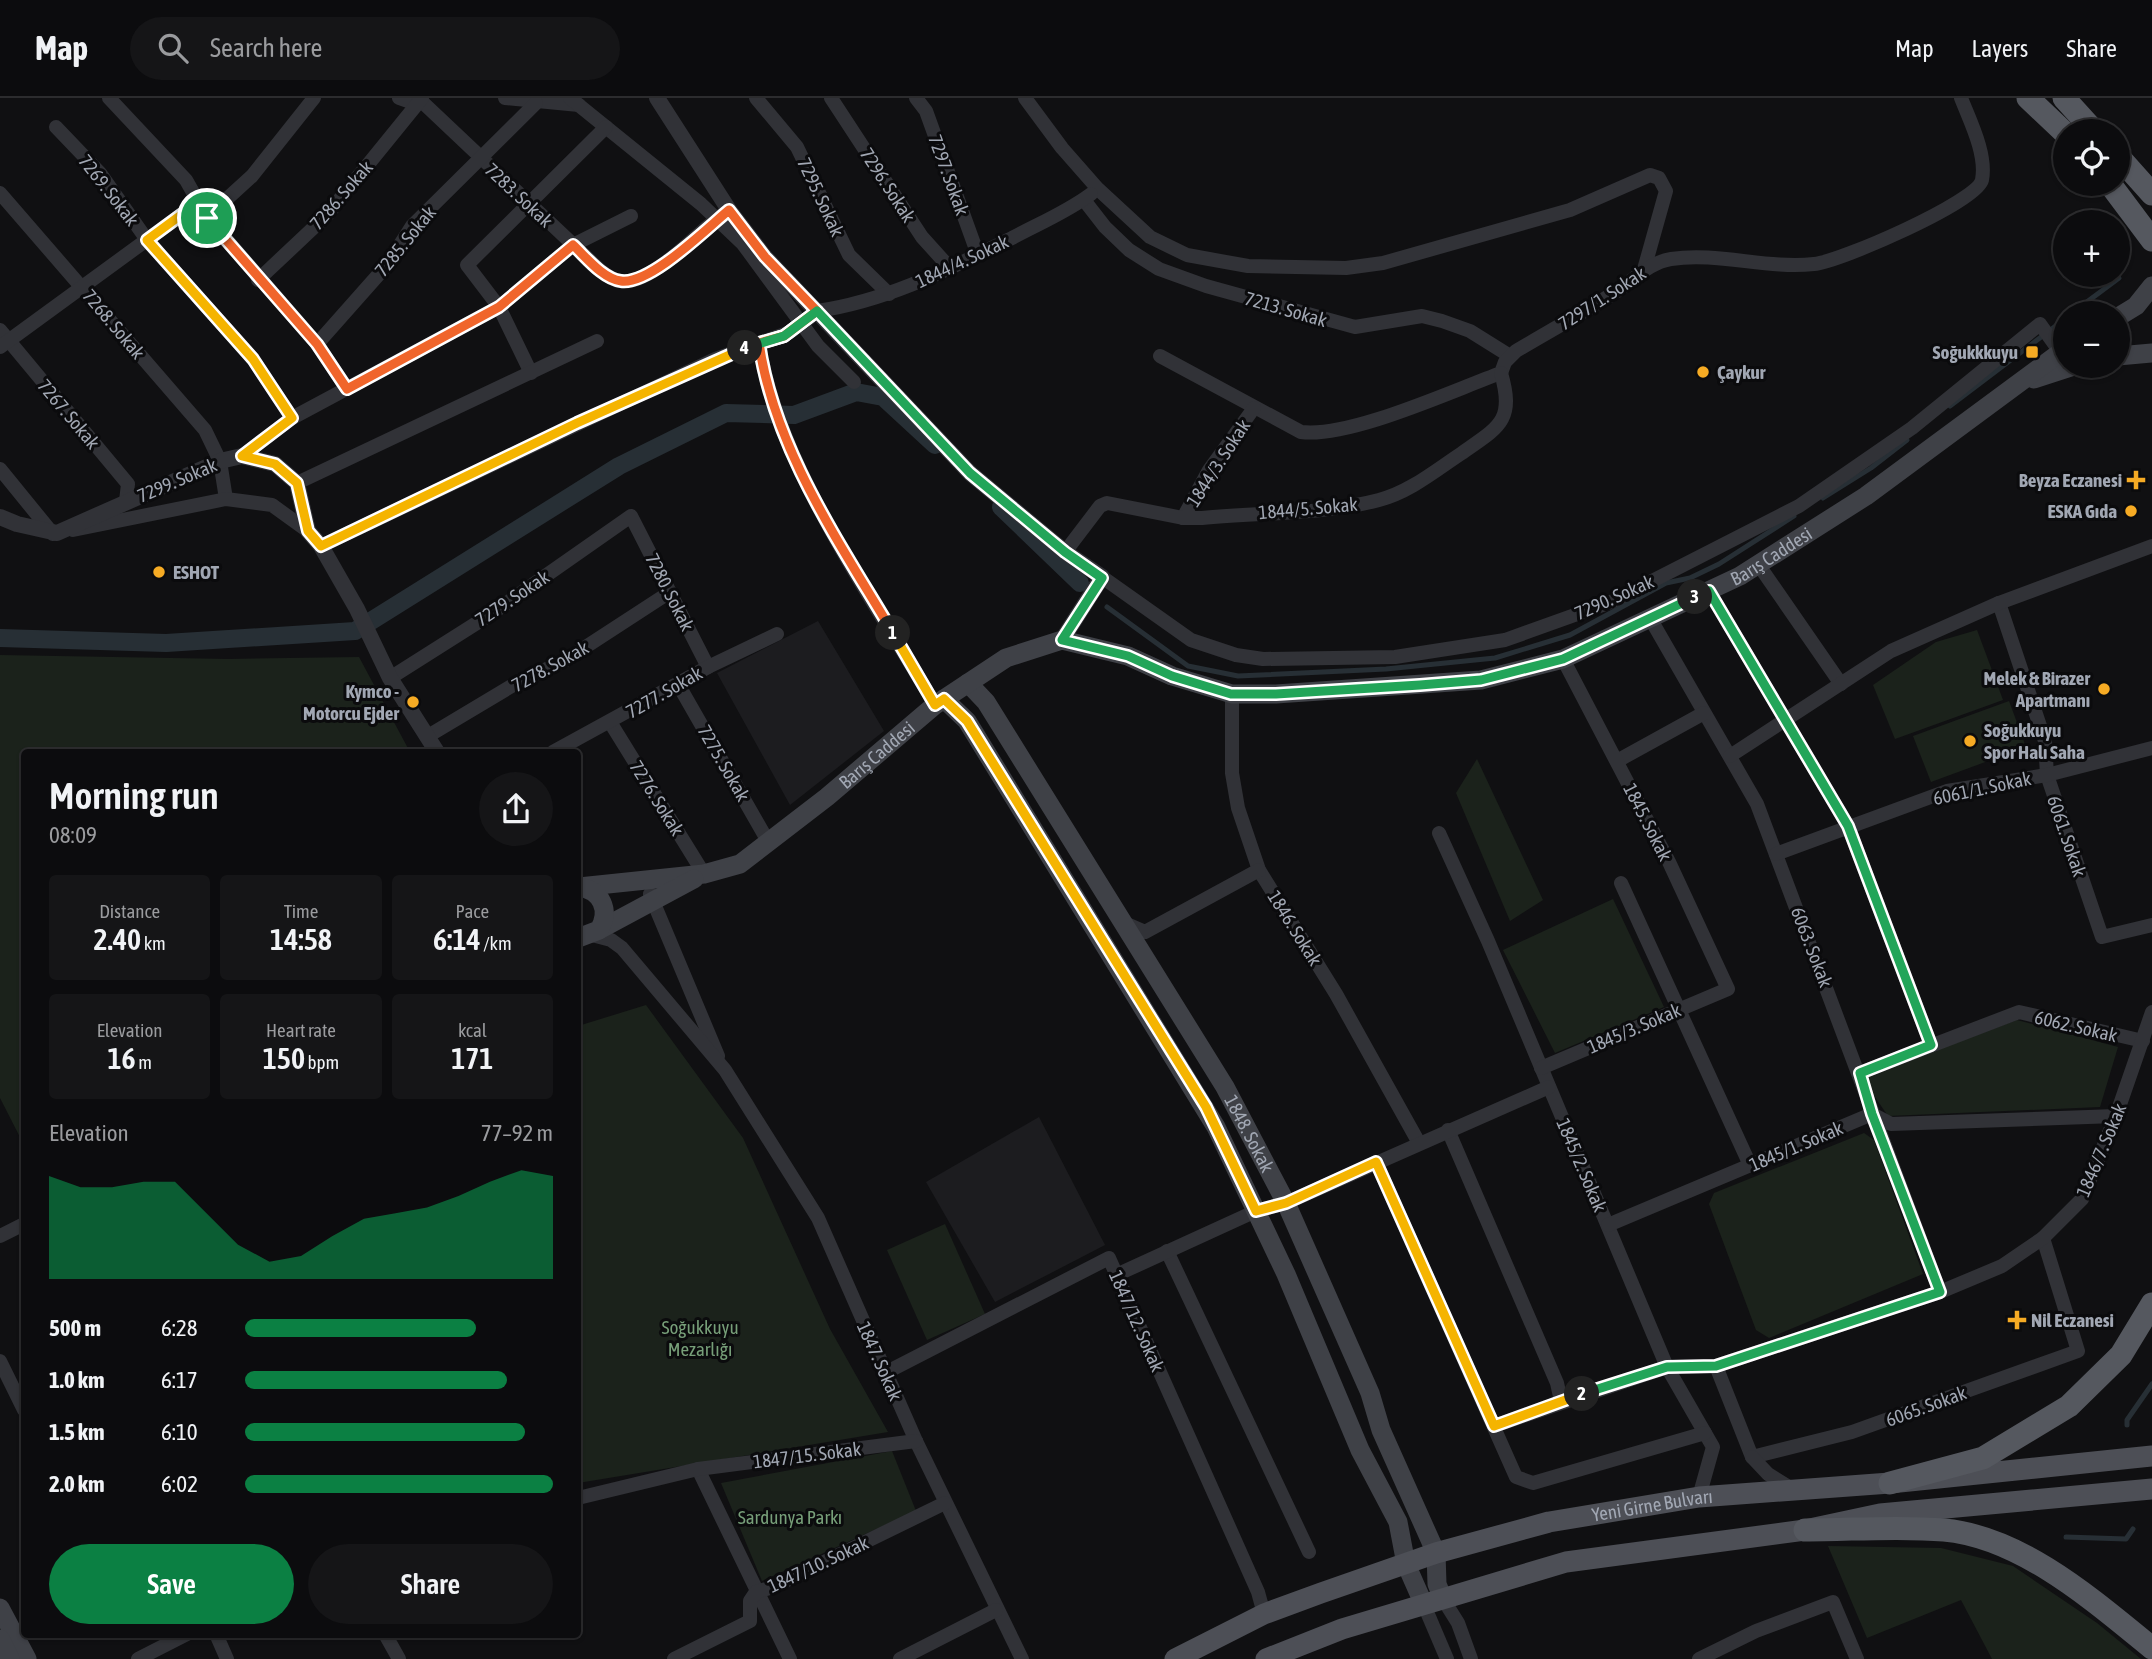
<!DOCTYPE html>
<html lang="en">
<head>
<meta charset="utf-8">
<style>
  :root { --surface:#0c0c0e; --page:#151517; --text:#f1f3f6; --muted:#9a9b9e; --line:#2c2c2e; --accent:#0b8043 }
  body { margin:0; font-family:"Asap Condensed",sans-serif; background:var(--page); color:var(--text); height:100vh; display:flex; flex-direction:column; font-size:26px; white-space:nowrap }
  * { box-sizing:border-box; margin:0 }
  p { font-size:23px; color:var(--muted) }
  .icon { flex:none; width:38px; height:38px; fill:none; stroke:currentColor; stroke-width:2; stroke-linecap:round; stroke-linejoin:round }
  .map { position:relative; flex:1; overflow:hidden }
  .drawer { position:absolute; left:21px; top:651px; width:560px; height:889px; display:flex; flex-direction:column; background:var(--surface); border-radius:7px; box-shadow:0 2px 5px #0004,0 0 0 2px var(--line) }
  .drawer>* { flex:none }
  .tools { position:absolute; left:2053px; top:21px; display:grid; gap:14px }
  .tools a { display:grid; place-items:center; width:77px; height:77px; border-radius:50%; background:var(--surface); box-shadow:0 2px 5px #0004,0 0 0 2px var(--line); font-size:35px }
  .pin { position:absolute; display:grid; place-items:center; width:60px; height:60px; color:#fff; margin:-30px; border:4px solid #fff; border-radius:50%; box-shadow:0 2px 7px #0007 }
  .km { position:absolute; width:35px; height:35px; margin:-18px; border-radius:50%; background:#222; color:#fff; font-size:19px; line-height:35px; text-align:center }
  .round { display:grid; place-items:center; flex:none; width:74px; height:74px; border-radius:37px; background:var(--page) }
  .head { display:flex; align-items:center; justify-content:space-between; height:119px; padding:0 28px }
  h1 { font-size:38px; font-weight:600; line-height:52px }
  .figures { display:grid; grid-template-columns:repeat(3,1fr); gap:10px; height:119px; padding:7px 28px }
  .figures div { display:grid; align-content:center; border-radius:7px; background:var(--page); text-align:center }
  .figures b { font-size:30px; font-weight:600 }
  .figures small { font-size:19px; font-weight:400 }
  .figures p { font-size:19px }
  .chart { height:196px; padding:14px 28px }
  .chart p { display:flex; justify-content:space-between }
  .chart svg { width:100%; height:126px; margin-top:7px; fill:var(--accent); opacity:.7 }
  .button { display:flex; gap:14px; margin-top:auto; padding:14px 28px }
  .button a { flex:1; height:80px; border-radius:42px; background:var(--accent); color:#fff; font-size:28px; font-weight:600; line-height:80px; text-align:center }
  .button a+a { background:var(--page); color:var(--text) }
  ul { padding:0 28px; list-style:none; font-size:23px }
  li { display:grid; grid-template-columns:112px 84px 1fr; align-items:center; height:52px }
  li i { height:18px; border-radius:9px; background:var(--accent) }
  header { display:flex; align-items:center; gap:42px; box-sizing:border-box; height:98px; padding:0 35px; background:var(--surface); border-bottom:2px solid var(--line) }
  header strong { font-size:33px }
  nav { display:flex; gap:38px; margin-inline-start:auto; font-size:24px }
  .search { width:490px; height:63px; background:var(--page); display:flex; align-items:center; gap:18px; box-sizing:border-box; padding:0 24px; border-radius:38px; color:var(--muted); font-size:26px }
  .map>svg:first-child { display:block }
  .built { fill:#1c1c1f }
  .green { fill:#1b221b }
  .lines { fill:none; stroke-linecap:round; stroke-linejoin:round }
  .stream { stroke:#272f35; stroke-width:5 }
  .canal { stroke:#272f35; stroke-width:18 }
  .minor { stroke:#313237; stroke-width:14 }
  .tertiary { stroke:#313237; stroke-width:16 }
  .secondary { stroke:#3f4147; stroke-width:19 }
  .primary { stroke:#4d4f56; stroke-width:21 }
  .trunk { stroke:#55585f; stroke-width:23 }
  .minor-bridge { stroke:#313237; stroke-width:14 }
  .split-1-casing { stroke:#fff; stroke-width:14 }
  .split-2-casing { stroke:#fff; stroke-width:14 }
  .split-3-casing { stroke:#fff; stroke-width:14 }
  .split-4-casing { stroke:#fff; stroke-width:14 }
  .split-5-casing { stroke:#fff; stroke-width:14 }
  .split-1 { stroke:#f0652b; stroke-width:9 }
  .split-2 { stroke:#f5b400; stroke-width:9 }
  .split-3 { stroke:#22a559; stroke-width:9 }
  .split-4 { stroke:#22a559; stroke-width:9 }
  .split-5 { stroke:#f5b400; stroke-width:9 }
  .poi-dot { fill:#f6ab24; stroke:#0b0b0d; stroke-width:2.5 }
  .labels { text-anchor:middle; stroke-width:6; stroke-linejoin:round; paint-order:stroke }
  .street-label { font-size:19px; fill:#a1a7b3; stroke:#0b0b0d }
  .poi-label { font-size:19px; font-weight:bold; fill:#a1a7b3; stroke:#0b0b0d; text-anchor:end }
  .park-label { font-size:19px; fill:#779f79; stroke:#0b0b0d }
</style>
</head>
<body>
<header>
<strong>Map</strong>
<div class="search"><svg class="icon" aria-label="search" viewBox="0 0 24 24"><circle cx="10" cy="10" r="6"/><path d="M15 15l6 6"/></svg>Search here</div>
<nav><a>Map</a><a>Layers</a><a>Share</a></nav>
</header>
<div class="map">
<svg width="2152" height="1561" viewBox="0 0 2152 1561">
  <rect width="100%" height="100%" fill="#101012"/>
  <g class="built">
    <polygon points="818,523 884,633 790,707 717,575"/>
    <polygon points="1039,1019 1105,1147 995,1204 926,1084"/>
  </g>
  <g class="green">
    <polygon points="1977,532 2003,602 1895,641 1873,587 1936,544"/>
    <polygon points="0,557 228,561 359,559 410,654 24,654 24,1047 0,1000"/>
    <polygon points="2009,603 2026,649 1931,684 1913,638"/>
    <polygon points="1477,661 1543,802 1510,823 1456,695"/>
    <polygon points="1613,801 1664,909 1555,955 1503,852"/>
    <polygon points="646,907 743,1040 830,1231 888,1334 578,1385 578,928"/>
    <polygon points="2017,922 2118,949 2100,1009 1888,1018 1862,980"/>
    <polygon points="1864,1035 1874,1042 1923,1176 1769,1240 1756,1232 1709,1106 1714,1095"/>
    <polygon points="945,1126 985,1216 927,1242 887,1152"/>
    <polygon points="892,1353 916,1413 762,1483 721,1385"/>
    <polygon points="1828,1448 1941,1450 2013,1468 2097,1525 2141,1561 1992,1561 1961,1502 1867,1540"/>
  </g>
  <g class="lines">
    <g class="stream">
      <polyline points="2072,215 2119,180"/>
      <polyline points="1950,308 2065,221"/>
      <polyline points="1823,400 1871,370 1907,342"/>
      <polyline points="1107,509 1188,568 1238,578 1386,571 1495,560 1570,537 1666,485 1690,480 1719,466 1794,418"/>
      <polyline points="2127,1327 2127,1322 2152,1286"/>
      <polyline points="2066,1439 2126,1441 2133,1431"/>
    </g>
    <g class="canal">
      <polyline points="1001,409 1080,485"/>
      <polyline points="0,540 166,545 355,533 619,368 726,315 794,317 856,294 883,299 935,347"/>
    </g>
    <g class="minor">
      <polyline points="109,0 186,82 207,119 317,246"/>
      <polyline points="399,0 416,6"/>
      <path d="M418,0L600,172C605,176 613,182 619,183C645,189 687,146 706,130"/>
      <polyline points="505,0 579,7"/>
      <polyline points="570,0 701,106 743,146 818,248 854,284"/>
      <polyline points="756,0 797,49 849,157 889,196"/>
      <polyline points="831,0 922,139 950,170"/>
      <polyline points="916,0 926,13 978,157"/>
      <polyline points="1025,0 1062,50 1098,91 1150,139 1187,157 1248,168 1346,170 1383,165 1570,112 1650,77 1659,80 1666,93 1643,175"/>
      <polyline points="56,29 100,75 147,142 253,261 292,320"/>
      <polyline points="0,95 205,332 220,363 226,401"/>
      <polyline points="1084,102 1105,129 1129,152 1159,171 1206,188 1355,229 1422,218 1442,223 1470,233 1510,258"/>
      <polyline points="207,119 252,78 314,0"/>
      <polyline points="258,182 327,117 422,0"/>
      <path d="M813,217L817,213C887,203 949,171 1012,140C1038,126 1067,114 1091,96"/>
      <polyline points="0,232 128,386 126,403"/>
      <path d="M759,245C776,365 874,502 935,607"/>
      <polyline points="0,249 200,103"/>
      <path d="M1160,258L1301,334C1350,340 1451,293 1501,275L1505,264L1516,253C1550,233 1584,214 1617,193C1634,182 1650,164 1671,161C1718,154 1766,171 1814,166C1839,164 1977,104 1982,82C1987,56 1970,23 1961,0"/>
      <polyline points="531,275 499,209 467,167 606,29"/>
      <polyline points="347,291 317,246 387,167 412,128 536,5"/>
      <polyline points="242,358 292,320 499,209 573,147 631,118"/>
      <polyline points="0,371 53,436"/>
      <polyline points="297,385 597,243"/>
      <polyline points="1183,420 1209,372 1254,310"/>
      <polyline points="73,432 226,401 272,407 308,433"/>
      <polyline points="321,448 715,261 790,234"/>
      <path d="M1065,454L1100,408L1107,405L1183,420H1202C1260,414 1322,417 1379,402C1410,394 1436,372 1462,355C1499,329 1515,323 1501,275"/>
      <polyline points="1758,466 1841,586"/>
      <polyline points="1102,479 1191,542 1236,557 1263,561 1395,559 1505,542 1611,504 1799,408 1912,330 2040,226 2060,254"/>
      <polyline points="1709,493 1848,728 1931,947"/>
      <polyline points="1999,505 2045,643 2047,677 2102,839 2152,827"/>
      <polyline points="1650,520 1757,706 1940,1194"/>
      <polyline points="390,580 491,516 631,418 708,569"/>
      <polyline points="678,586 769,745"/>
      <polyline points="1232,596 1232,675 1238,710 1259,772 1336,896 1419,1045"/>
      <polyline points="610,624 704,776"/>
      <polyline points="428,638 520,583 564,563 670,494"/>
      <polyline points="553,654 708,569 777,536"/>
      <polyline points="1730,658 1891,553 1999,505 2152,448"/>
      <polyline points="1617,663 1704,615"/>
      <polyline points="1439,735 1488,843 1667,1269 1713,1349 1699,1399"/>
      <polyline points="1776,756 1947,693 2047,677 2152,650"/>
      <polyline points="1621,785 1750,1067"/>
      <polyline points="650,796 718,958"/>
      <polyline points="1122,824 1145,834 1259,772"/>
      <polyline points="592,837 611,842 622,850 725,972 818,1120 916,1343 1022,1561"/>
      <polyline points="1541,970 1728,891 1669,764 1563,561"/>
      <polyline points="1860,975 2019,914 2143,943"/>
      <polyline points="1448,1032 1557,1285 1561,1303"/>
      <polyline points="1376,1064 1516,1379 1533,1385 1705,1335"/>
      <polyline points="1608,1127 1872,1016 1891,1026 2116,1018"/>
      <polyline points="0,1138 24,1126"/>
      <polyline points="1167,1153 1309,1454"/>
      <polyline points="1116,1177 1256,1113 1286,1105 1549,989"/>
      <polyline points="0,1263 24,1312"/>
      <polyline points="1716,1268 1752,1359 1852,1334 2078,1253 2043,1140"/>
      <polyline points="885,1275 1109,1160 1258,1494 1264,1516"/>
      <polyline points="1494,1328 1667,1269 1716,1268 1940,1194 2002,1168 2043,1140 2082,1101 2116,1018 2152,914"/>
      <polyline points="1752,1359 1768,1376 1792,1391"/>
      <polyline points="698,1371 790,1561"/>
      <polyline points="578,1400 698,1371 916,1343"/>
      <polyline points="1443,1501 1458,1525 1471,1561"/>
      <polyline points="1424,1507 1447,1561"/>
      <polyline points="216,1536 227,1561"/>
      <polyline points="385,1536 399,1561"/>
      <polyline points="138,1561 187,1536"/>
      <polyline points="674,1561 750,1523 750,1503 756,1494 773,1489 945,1405"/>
      <polyline points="900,1561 996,1512"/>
      <polyline points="1699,1561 1756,1533 1833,1504 1857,1561"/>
    </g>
    <g class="tertiary">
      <polyline points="657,0 729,112 765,159 970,375 1065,454 1102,479 1062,542"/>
      <polyline points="0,419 17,426 57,435 220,363 242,358 275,366 297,385 308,433 321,448 357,511 390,580 437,654"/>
    </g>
    <g class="secondary">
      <polyline points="2118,219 2136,208 2152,188"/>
      <polyline points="2118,258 2152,255"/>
      <polyline points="2034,281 2074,268"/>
      <path id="s1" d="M968,585L986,604L1225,989L1286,1105L1370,1295L1381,1332L1436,1455L1437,1486L1443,1501"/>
      <polyline points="944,601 967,623 1216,1029 1286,1176 1360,1352 1398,1424 1406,1466 1424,1507"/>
      <path id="s2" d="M579,789L704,776L740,766L827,699L935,607L1006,560L1062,542L1128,558L1172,578L1232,596H1276L1481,582L1563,561L1740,478L1866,398L2065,251"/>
      <polyline points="599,832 694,781"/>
      <path d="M578,840L599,832C611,812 601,792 579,789"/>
      <polyline points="0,1510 27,1561"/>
      <polyline points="0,1541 10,1561"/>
    </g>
    <g class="primary">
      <path id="s3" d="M1175,1561L1264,1516L1321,1495L1436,1455L1549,1424L1699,1399L1890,1385L2152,1358"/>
      <polyline points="1266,1561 1342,1531 1566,1464 1805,1432 1880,1416 2152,1391"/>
    </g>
    <g class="trunk">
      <polyline points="2028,0 2065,35"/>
      <polyline points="2064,0 2094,33"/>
      <polyline points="2118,58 2152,96"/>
      <polyline points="2110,86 2152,142"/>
      <polyline points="1890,1385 1983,1360 2069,1308 2121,1257 2152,1206"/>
      <path d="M1805,1432C1851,1432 1899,1428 1944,1432C2022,1439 2094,1503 2152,1550"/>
    </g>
    <g class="minor-bridge">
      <polyline points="706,130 727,113"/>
      <polyline points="790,234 813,217"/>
    </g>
  </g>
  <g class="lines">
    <g class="split-1-casing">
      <path id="split-1" d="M207,120L317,246L347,291L499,209L573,147C586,159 603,181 621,183C650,187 706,131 729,112L765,159L817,213L784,238L759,245C774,351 840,445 893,535"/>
    </g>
    <g class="split-2-casing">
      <polyline id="split-2" points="893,535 935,607 944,601 967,623 1206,1009 1256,1113 1286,1105 1376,1064 1494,1328 1582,1296"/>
    </g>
    <g class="split-3-casing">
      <polyline id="split-3" points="1582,1296 1667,1269 1716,1268 1940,1194 1872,1016 1860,975 1931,947 1848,728 1709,493 1695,499"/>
    </g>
    <g class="split-4-casing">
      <polyline id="split-4" points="745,250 784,238 817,213 970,375 1065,454 1102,480 1062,542 1128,558 1172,578 1231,596 1276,596 1420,587 1481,582 1563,561 1695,499"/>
    </g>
    <g class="split-5-casing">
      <polyline id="split-5" points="207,120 200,103 147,142 253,261 292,320 242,358 275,366 297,385 308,433 321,448 577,325 745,250"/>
    </g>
    <use href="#split-1" class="split-1"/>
    <use href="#split-2" class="split-2"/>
    <use href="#split-3" class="split-3"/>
    <use href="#split-4" class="split-4"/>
    <use href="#split-5" class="split-5"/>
  </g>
  <g class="poi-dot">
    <rect x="2025" y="247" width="14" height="14" rx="3.5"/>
    <circle cx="1703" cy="274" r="7"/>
    <path d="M2132.5 371.5h7v7h7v7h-7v7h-7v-7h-7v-7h7z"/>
    <circle cx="2131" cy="413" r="7"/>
    <circle cx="159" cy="474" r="7"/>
    <circle cx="2104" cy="591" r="7"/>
    <circle cx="413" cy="604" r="7"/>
    <circle cx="1970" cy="643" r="7"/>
    <path d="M2013.5 1211.5h7v7h7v7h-7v7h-7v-7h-7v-7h7z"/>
  </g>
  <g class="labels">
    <g class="street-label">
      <text transform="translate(949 77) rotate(70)" y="7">7297. Sokak</text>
      <text transform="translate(888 87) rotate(57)" y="7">7296. Sokak</text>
      <text transform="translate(109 92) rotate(52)" y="7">7269. Sokak</text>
      <text transform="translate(341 97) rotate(-49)" y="7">7286. Sokak</text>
      <text transform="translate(519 97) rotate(43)" y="7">7283. Sokak</text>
      <text transform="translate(821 99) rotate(65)" y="7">7295. Sokak</text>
      <text transform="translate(405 143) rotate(-51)" y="7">7285. Sokak</text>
      <text transform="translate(962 163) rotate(-25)" y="7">1844/4. Sokak</text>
      <text transform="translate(1602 200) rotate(-33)" y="7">7297/1. Sokak</text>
      <text transform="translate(1286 211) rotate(16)" y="7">7213. Sokak</text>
      <text transform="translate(114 226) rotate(50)" y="7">7268. Sokak</text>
      <text transform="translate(69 316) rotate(50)" y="7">7267. Sokak</text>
      <text transform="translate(1218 365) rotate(-57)" y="7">1844/3. Sokak</text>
      <text transform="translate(177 382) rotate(-23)" y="7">7299. Sokak</text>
      <text transform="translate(1308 410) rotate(-5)" y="7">1844/5. Sokak</text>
      <text dy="7" stroke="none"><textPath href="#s2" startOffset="1304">Barış Caddesi</textPath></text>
      <text transform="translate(670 494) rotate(63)" y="7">7280. Sokak</text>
      <text transform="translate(1614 499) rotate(-24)" y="7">7290. Sokak</text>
      <text transform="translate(512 500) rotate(-34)" y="7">7279. Sokak</text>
      <text transform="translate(550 568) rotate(-29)" y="7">7278. Sokak</text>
      <text transform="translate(664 594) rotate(-30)" y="7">7277. Sokak</text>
      <text dy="7" stroke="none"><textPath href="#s2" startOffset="338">Barış Caddesi</textPath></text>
      <text transform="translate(724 665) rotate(60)" y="7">7275. Sokak</text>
      <text transform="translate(1982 690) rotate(-12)" y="7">6061/1. Sokak</text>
      <text transform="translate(657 700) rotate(58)" y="7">7276. Sokak</text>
      <text transform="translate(1648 724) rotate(63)" y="7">1845. Sokak</text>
      <text transform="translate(2067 738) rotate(71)" y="7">6061. Sokak</text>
      <text transform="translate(1295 830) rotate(58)" y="7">1846. Sokak</text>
      <text transform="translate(1812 849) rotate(69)" y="7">6063. Sokak</text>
      <text transform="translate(2076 928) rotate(13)" y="7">6062. Sokak</text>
      <text transform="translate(1634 930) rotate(-23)" y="7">1845/3. Sokak</text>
      <text dy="7" stroke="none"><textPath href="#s1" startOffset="532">1848. Sokak</textPath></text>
      <text transform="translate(1796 1048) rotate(-23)" y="7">1845/1. Sokak</text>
      <text transform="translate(2101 1052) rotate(-67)" y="7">1846/7. Sokak</text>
      <text transform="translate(1582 1067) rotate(67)" y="7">1845/2. Sokak</text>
      <text transform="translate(1137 1223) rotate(66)" y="7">1847/12. Sokak</text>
      <text transform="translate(880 1263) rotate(66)" y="7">1847. Sokak</text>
      <text transform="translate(1926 1308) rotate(-20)" y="7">6065. Sokak</text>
      <text transform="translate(807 1357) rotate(-7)" y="7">1847/15. Sokak</text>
      <text dy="7" stroke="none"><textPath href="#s3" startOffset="504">Yeni Girne Bulvarı</textPath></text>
      <text transform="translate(818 1466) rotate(-25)" y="7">1847/10. Sokak</text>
    </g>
    <g class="poi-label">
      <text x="2018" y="261">Soğukkkuyu</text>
      <text x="1717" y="281" text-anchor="start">Çaykur</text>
      <text x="2122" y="389">Beyza Eczanesi</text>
      <text x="2117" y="420">ESKA Gıda</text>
      <text x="173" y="481" text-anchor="start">ESHOT</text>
      <text x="2090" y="587">Melek &amp; Birazer<tspan x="2090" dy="22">Apartmanı</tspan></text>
      <text x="399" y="600">Kymco -<tspan x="399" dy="22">Motorcu Ejder</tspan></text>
      <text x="1984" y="639" text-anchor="start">Soğukkuyu<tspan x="1984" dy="22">Spor Halı Saha</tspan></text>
      <text x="2031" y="1229" text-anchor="start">Nil Eczanesi</text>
    </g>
    <g class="park-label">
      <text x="700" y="1236">Soğukkuyu<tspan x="700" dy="22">Mezarlığı</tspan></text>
      <text x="790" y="1426">Sardunya Parkı</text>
    </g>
  </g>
</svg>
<div class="tools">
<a><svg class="icon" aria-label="locate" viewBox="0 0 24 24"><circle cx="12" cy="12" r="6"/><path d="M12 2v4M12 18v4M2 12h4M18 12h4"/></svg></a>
<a>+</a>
<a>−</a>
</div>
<div class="pin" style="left:207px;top:120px;background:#1e9e55"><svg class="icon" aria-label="arrive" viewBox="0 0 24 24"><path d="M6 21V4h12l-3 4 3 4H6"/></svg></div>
<b class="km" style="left:893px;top:535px">1</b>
<b class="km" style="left:1582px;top:1296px">2</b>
<b class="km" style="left:1695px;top:499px">3</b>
<b class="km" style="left:745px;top:250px">4</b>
<section class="drawer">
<div class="head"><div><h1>Morning run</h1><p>08:09</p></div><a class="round"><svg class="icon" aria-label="share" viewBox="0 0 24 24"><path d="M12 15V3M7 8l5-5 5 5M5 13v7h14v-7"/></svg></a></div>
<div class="figures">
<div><p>Distance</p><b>2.40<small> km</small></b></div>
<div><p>Time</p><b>14:58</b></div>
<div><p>Pace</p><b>6:14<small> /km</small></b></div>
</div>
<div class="figures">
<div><p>Elevation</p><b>16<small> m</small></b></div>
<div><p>Heart rate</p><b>150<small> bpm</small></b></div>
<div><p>kcal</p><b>171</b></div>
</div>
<div class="chart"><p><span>Elevation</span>77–92 m</p>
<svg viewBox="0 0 160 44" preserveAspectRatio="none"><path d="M0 44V8L10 12L20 12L30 10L40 10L50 21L60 32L70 38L80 36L90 29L100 23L110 21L120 19L130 15L140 10L150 6L160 8V44z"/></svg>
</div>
<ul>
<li><b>500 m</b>6:28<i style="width:75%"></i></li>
<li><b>1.0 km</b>6:17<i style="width:85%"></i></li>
<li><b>1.5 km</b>6:10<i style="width:91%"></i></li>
<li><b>2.0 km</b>6:02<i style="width:100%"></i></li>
</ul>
<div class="button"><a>Save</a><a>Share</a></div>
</section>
</div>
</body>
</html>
